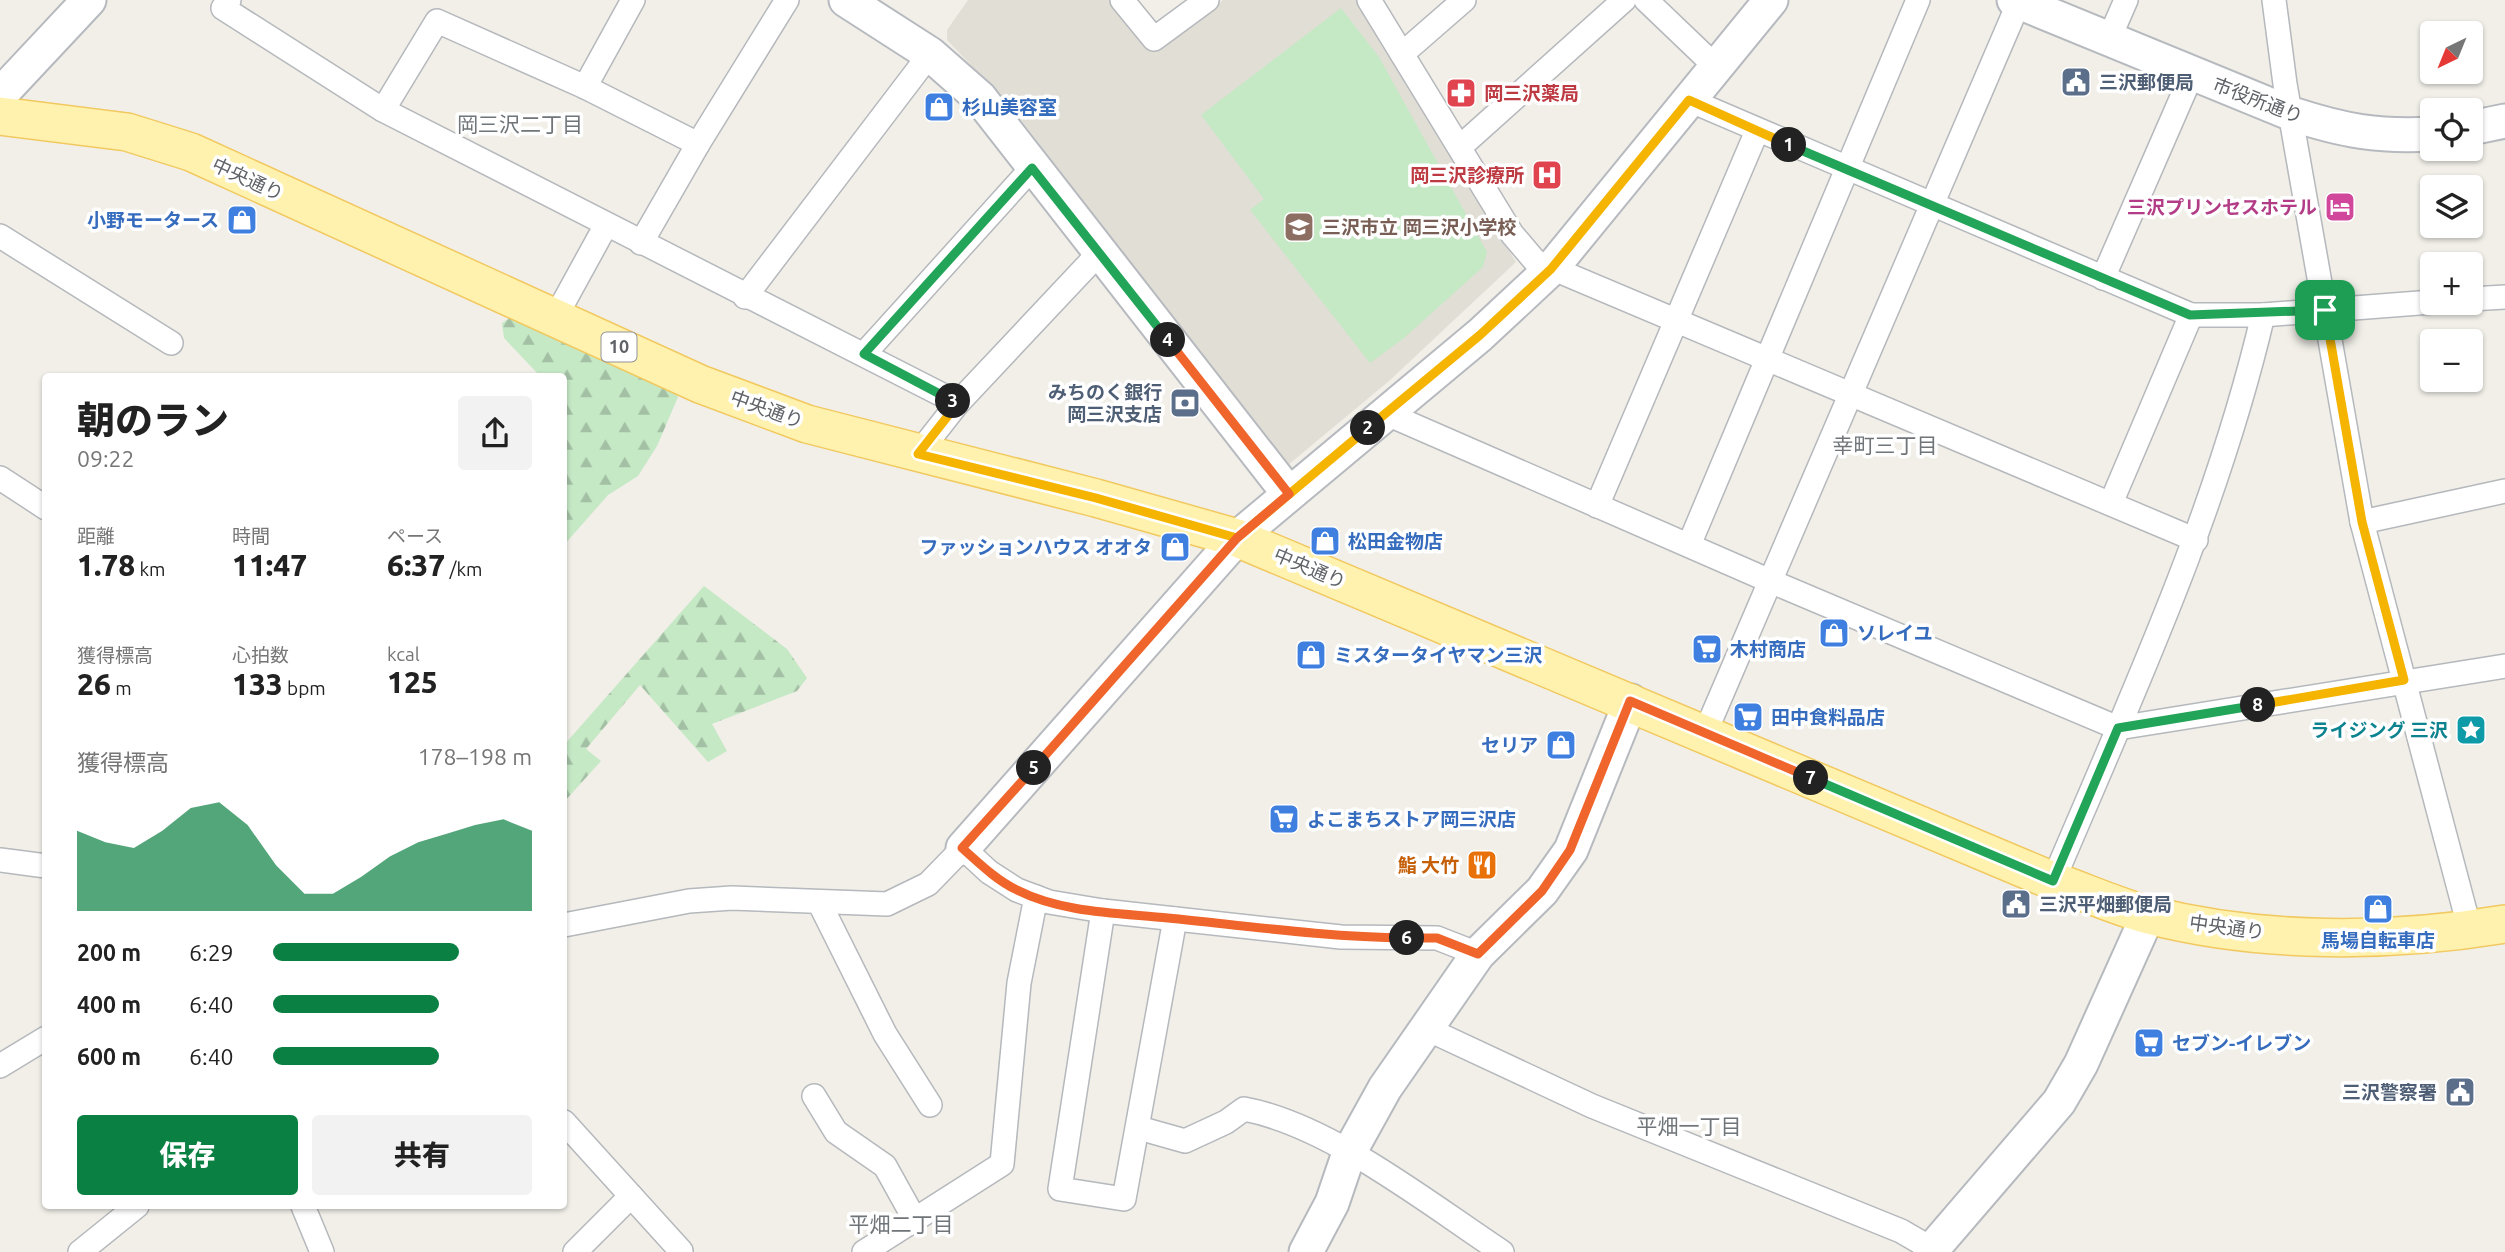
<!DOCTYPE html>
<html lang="ja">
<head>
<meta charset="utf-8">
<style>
  :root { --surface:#fff; --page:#f2f2f2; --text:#222; --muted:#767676; --accent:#0b8043 }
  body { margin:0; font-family:Ubuntu,"Noto Sans JP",sans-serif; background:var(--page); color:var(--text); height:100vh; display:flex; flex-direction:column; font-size:26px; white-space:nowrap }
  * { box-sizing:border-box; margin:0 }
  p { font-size:23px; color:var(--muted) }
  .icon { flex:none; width:38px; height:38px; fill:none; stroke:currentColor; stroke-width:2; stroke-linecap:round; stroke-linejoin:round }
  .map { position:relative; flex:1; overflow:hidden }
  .details { position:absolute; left:42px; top:373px; width:525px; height:836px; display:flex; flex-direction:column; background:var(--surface); border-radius:7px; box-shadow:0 2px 5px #0004 }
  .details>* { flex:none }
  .needle { width:46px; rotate:223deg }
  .buttons { position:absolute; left:2420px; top:21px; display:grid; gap:14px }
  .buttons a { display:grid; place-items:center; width:63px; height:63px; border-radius:7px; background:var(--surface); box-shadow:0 2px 5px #0004; font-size:35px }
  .pin { position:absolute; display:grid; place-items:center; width:60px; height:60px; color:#fff; margin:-30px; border-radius:14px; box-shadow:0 4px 10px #0006 }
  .km { position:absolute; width:35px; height:35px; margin:-18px; border-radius:50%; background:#222; color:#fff; font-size:19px; line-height:35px; text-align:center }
  .round { display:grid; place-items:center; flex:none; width:74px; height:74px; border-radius:7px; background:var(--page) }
  .head { display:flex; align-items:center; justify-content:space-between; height:119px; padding:0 35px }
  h1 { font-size:38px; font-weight:800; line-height:52px }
  .figures { display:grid; grid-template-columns:repeat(3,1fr); gap:10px; height:119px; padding:7px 35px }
  .figures div { display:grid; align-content:center }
  .figures b { font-size:30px; font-weight:800 }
  .figures small { font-size:19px; font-weight:400 }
  .figures p { font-size:19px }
  .chart { height:196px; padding:14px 35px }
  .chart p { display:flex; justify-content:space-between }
  .chart svg { width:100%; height:126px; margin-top:7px; fill:var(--accent); opacity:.7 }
  .primary-button { display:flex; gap:14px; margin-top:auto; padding:14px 35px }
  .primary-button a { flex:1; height:80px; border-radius:7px; background:var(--accent); color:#fff; font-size:28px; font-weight:800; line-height:80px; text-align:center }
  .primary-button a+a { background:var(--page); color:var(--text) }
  ul { padding:0 35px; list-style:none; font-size:23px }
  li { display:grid; grid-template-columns:112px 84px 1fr; align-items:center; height:52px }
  li i { height:18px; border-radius:9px; background:var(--accent) }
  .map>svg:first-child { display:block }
  .education { fill:#e1ded6 }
  .forest { fill:url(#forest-firs) }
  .park { fill:#c5e8c5 }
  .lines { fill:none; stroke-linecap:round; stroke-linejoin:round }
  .street-casing { stroke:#b5b8bc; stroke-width:26 }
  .secondary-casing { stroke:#b6babf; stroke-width:37 }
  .primary-casing { stroke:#f2c960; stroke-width:40 }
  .street { stroke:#fff; stroke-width:23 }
  .secondary { stroke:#fff; stroke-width:33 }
  .primary { stroke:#fff2af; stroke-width:37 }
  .split-1-casing { stroke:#fff; stroke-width:14 }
  .split-2-casing { stroke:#fff; stroke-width:14 }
  .split-3-casing { stroke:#fff; stroke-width:14 }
  .split-4-casing { stroke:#fff; stroke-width:14 }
  .split-5-casing { stroke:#fff; stroke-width:14 }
  .split-6-casing { stroke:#fff; stroke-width:14 }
  .split-7-casing { stroke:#fff; stroke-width:14 }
  .split-8-casing { stroke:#fff; stroke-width:14 }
  .split-9-casing { stroke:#fff; stroke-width:14 }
  .split-1 { stroke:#22a559; stroke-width:9 }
  .split-2 { stroke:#f5b400; stroke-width:9 }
  .split-3 { stroke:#f5b400; stroke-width:9 }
  .split-4 { stroke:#22a559; stroke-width:9 }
  .split-5 { stroke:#f0652b; stroke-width:9 }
  .split-6 { stroke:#f0652b; stroke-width:9 }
  .split-7 { stroke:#f0652b; stroke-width:9 }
  .split-8 { stroke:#22a559; stroke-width:9 }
  .split-9 { stroke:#f5b400; stroke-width:9 }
  .labels { text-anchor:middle; stroke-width:7; stroke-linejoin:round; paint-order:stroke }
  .shield { fill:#fff; stroke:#8f9295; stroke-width:2 }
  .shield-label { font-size:18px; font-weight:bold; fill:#5f6368 }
  .service-label { font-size:19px; font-weight:bold; fill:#4e5e75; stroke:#fff; text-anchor:start }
  .health-label { font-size:19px; font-weight:bold; fill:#be3a42; stroke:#fff; text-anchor:start }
  .street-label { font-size:19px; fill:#5f6368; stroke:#fff }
  .shop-label { font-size:19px; font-weight:bold; fill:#366cbe; stroke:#fff; text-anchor:start }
  .hotel-label { font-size:19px; font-weight:bold; fill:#b23c85; stroke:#fff; text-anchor:end }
  .education-label { font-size:19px; font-weight:bold; fill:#785e54; stroke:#fff; text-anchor:start }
  .culture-label { font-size:19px; font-weight:bold; fill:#0d838f; stroke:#fff; text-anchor:end }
  .food-label { font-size:19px; font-weight:bold; fill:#c56008; stroke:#fff; text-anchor:end }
  .neighbourhood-label { font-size:21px; fill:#70757a; stroke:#fff }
</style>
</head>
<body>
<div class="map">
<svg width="2505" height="1252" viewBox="0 0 2505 1252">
  <defs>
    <pattern id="forest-firs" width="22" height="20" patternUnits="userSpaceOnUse" patternTransform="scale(1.75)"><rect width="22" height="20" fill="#c5e8c5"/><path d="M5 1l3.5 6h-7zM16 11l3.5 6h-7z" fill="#a3c0a4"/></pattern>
  </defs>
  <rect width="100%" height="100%" fill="#f1efe8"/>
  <polygon class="education" points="968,0 1112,0 1154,50 1223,0 1359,0 1516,262 1389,381 1288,465 1282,461 1012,108 947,40 947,30"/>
  <g class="forest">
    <polygon points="515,315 673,387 678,397 657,446 638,476 608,495 564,545 564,376 540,376 504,338 502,323"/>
    <polygon points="704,586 787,649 807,678 797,691 712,724 727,751 708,762 640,685 586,749 601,761 564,802 564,745"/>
  </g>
  <polygon class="park" points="1341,8 1379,57 1487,252 1483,267 1404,338 1370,363 1250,210 1264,199 1201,115"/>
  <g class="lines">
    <g class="street-casing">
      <g id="street">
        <polyline points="229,0 223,8 383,110 958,403"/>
        <polyline points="1122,0 1154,39 1207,0"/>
        <polyline points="1369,0 1512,234 1535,261 2196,540"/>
        <polyline points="1646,0 1716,67"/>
        <polyline points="2274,0 2285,84 2362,522 2505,491"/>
        <polyline points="2109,39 2126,0"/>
        <polyline points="1402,54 1464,0"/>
        <polyline points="585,87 633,0"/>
        <path d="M1689,100L2191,315H2263C2217,512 2132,695 2053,881"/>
        <polyline points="383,110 437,21 585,87 698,144"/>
        <polyline points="1460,147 1624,0"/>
        <polyline points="0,236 171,343"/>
        <polyline points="641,243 698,144 787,0"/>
        <polyline points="2103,278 2192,74"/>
        <polyline points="745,297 930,54"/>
        <polyline points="2471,299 2505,297"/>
        <polyline points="2263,315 2432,302"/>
        <polyline points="555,318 606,225"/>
        <polyline points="864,354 1032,168"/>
        <polyline points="1385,413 1770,581 2118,728 2505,666"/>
        <polyline points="918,454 958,403 1099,253"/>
        <polyline points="0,478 46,508"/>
        <polyline points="2111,503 2191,315"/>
        <polyline points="1597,506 1757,131"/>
        <polyline points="2362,522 2470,930"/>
        <polyline points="1689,545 1918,0"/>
        <polyline points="1705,733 2019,2"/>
        <polyline points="0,860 46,866"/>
        <polyline points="819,902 885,1034 930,1105"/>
        <polyline points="1103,911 1060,1189 1124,1199 1175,919"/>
        <polyline points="564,925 689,901 732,898 887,904 928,884 963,848 989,872 1017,890 1049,902 1103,911 1341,937 1437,938 1478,954"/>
        <polyline points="1425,1028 1592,1106 1901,1231 1932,1249"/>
        <polyline points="0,1066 46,1038"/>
        <polyline points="814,1096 836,1132 885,1166 915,1220"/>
        <polyline points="564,1122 681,1251"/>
        <path d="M1139,1128L1185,1141L1226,1122L1244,1109C1330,1125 1429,1204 1502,1252"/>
        <polyline points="303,1206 322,1252"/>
        <polyline points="80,1252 137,1206"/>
        <polyline points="575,1252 631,1196"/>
        <polyline points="864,1252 1002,1164 1019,983 1036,897"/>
      </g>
    </g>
    <g class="secondary-casing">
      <g id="secondary">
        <polyline points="846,0 930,54 980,98 1289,494"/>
        <path d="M2014,0L2292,114C2344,131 2378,137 2432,134"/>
        <polyline points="0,95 89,0"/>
        <polyline points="2471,128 2505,121"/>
        <polyline points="963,848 1237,538 1480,335 1551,269 1771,0"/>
        <polyline points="1306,1252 1332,1203 1349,1153 1385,1088 1478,954 1542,891 1571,850 1631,701"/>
        <polyline points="1930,1252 2059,1102 2081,1064 2148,915"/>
      </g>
    </g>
    <g class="primary-casing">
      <path id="primary" d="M0,116L127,132L191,152L700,384L807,424L1096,498L1237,538L2053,881C2085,892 2117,907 2149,915C2263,944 2390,943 2505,924"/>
    </g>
    <use href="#street" class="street"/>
    <use href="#secondary" class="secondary"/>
    <use href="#primary" class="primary"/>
  </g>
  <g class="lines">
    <g class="split-1-casing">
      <polyline id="split-1" points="1789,145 2190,315 2325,310"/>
    </g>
    <g class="split-2-casing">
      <polyline id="split-2" points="1368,428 1480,335 1551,269 1689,100 1789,145"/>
    </g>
    <g class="split-3-casing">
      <polyline id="split-3" points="953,401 958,403 918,454 1096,498 1237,538 1368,428"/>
    </g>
    <g class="split-4-casing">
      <polyline id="split-4" points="953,401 864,354 1032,168 1168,340"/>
    </g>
    <g class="split-5-casing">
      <polyline id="split-5" points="1034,768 1237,538 1289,494 1168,340"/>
    </g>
    <g class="split-6-casing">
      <path id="split-6" d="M1034,768L962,848C979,863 996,880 1017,890C1062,913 1119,913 1168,918C1248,926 1326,937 1407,938"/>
    </g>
    <g class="split-7-casing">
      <polyline id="split-7" points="1407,938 1437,938 1478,954 1542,891 1570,850 1630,701 1811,778"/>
    </g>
    <g class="split-8-casing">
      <polyline id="split-8" points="1811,778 2053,881 2118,728 2258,705"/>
    </g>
    <g class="split-9-casing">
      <polyline id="split-9" points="2258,705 2404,680 2362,522 2325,310"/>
    </g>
    <use href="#split-1" class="split-1"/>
    <use href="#split-2" class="split-2"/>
    <use href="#split-3" class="split-3"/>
    <use href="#split-4" class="split-4"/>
    <use href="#split-5" class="split-5"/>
    <use href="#split-6" class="split-6"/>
    <use href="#split-7" class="split-7"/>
    <use href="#split-8" class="split-8"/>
    <use href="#split-9" class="split-9"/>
  </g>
  <defs>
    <g id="civic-square" transform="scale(1.575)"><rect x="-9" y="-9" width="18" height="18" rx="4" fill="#5c6f8a" stroke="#fff"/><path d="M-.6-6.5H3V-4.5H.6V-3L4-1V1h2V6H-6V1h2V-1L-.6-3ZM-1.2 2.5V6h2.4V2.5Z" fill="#fff"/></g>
    <g id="pharmacy-square" transform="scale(1.575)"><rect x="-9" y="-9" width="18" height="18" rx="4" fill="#e0444e" stroke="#fff"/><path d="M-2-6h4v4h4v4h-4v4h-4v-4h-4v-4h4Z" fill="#fff"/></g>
    <g id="shop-square" transform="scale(1.575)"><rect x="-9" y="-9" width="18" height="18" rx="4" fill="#3f7fe0" stroke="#fff"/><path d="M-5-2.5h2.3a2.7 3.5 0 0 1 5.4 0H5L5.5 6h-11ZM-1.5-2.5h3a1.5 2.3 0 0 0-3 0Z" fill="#fff"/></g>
    <g id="hospital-square" transform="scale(1.575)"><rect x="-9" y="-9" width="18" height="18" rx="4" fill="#e0444e" stroke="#fff"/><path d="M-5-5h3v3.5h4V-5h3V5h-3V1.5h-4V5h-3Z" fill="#fff"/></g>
    <g id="hotel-square" transform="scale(1.575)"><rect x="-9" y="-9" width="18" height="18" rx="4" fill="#d1479c" stroke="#fff"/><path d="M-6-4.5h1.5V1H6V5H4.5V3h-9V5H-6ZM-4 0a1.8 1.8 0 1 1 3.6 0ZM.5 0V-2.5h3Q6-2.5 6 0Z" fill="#fff"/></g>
    <g id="school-square" transform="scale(1.575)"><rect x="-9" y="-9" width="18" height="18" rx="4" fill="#8d6e63" stroke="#fff"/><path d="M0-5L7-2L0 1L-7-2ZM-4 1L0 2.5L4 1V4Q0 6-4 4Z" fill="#fff"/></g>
    <g id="bank-square" transform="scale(1.575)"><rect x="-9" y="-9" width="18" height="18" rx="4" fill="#5c6f8a" stroke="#fff"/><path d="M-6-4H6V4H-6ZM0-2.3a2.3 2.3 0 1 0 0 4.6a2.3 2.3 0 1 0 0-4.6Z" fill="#fff"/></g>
    <g id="supermarket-square" transform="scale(1.575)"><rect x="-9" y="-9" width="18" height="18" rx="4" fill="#3f7fe0" stroke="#fff"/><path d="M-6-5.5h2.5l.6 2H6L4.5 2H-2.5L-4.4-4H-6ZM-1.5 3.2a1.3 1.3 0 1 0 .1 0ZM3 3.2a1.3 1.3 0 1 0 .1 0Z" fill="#fff"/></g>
    <g id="sight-square" transform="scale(1.575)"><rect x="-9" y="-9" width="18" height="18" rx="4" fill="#0f9aa8" stroke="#fff"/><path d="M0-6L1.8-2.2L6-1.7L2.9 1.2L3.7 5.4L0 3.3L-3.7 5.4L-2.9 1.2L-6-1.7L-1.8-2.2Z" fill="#fff"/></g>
    <g id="restaurant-square" transform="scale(1.575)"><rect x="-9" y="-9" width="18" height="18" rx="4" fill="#e8710a" stroke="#fff"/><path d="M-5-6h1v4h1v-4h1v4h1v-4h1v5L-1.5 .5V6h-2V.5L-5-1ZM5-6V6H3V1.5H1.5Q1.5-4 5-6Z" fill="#fff"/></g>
  </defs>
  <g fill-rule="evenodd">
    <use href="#civic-square" x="2076" y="82"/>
    <use href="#pharmacy-square" x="1461" y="93"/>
    <use href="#shop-square" x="939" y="107"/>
    <use href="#hospital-square" x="1547" y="175"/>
    <use href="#hotel-square" x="2340" y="207"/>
    <use href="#shop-square" x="242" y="220"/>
    <use href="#school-square" x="1299" y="227"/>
    <use href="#bank-square" x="1185" y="403"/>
    <use href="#shop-square" x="1325" y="541"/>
    <use href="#shop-square" x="1175" y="547"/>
    <use href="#shop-square" x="1834" y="633"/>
    <use href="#supermarket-square" x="1707" y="649"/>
    <use href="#shop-square" x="1311" y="655"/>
    <use href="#supermarket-square" x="1748" y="717"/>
    <use href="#sight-square" x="2471" y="730"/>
    <use href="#shop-square" x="1561" y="745"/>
    <use href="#supermarket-square" x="1284" y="819"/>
    <use href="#restaurant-square" x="1482" y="865"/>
    <use href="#civic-square" x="2016" y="904"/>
    <use href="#shop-square" x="2378" y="909"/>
    <use href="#supermarket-square" x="2149" y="1043"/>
    <use href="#civic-square" x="2460" y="1092"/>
  </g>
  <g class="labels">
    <rect class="shield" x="601.5" y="332.5" width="35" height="29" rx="5"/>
    <g class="shield-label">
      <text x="619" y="353">10</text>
    </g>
    <g class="service-label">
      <text x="2099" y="89">三沢郵便局</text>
      <text x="1162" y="399" text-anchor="end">みちのく銀行<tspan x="1162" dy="22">岡三沢支店</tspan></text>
      <text x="2039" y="911">三沢平畑郵便局</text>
      <text x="2437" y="1099" text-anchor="end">三沢警察署</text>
    </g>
    <g class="health-label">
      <text x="1484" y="100">岡三沢薬局</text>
      <text x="1524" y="182" text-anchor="end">岡三沢診療所</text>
    </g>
    <g class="street-label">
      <text transform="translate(2258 100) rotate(21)" y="7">市役所通り</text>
      <text transform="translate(248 179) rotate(25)" y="7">中央通り</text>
      <text transform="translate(767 409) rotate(20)" y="7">中央通り</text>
      <text transform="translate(1310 568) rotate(23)" y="7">中央通り</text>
      <text transform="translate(2227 927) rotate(8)" y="7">中央通り</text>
    </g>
    <g class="shop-label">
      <text x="962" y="114">杉山美容室</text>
      <text x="219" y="227" text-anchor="end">小野モータース</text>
      <text x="1348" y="548">松田金物店</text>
      <text x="1152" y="554" text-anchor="end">ファッションハウス オオタ</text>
      <text x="1857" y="640">ソレイユ</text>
      <text x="1730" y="656">木村商店</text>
      <text x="1334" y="662">ミスタータイヤマン三沢</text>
      <text x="1771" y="724">田中食料品店</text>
      <text x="1538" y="752" text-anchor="end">セリア</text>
      <text x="1307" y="826">よこまちストア岡三沢店</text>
      <text x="2378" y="947" text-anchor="middle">馬場自転車店</text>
      <text x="2172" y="1050">セブン-イレブン</text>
    </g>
    <g class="hotel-label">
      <text x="2317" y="214">三沢プリンセスホテル</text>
    </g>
    <g class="education-label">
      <text x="1322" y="234">三沢市立 岡三沢小学校</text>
    </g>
    <g class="culture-label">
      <text x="2448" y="737">ライジング 三沢</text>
    </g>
    <g class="food-label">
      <text x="1459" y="872">鮨 大竹</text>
    </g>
    <g class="neighbourhood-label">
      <text x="520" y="132">岡三沢二丁目</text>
      <text x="1885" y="453">幸町三丁目</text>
      <text x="1689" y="1134">平畑一丁目</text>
      <text x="901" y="1232">平畑二丁目</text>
    </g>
  </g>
</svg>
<div class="buttons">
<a><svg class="needle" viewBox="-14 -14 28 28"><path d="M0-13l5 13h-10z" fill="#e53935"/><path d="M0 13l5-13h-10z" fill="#767676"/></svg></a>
<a><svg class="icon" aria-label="locate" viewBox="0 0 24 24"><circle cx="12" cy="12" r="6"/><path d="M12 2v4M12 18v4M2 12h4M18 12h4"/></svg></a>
<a><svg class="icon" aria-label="layers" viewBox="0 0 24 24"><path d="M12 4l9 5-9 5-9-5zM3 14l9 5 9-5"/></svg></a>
<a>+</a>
<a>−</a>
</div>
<div class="pin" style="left:2325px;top:310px;background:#1e9e55"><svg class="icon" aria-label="arrive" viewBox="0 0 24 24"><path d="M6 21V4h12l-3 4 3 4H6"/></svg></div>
<b class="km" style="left:1789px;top:145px">1</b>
<b class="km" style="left:1368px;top:428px">2</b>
<b class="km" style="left:953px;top:401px">3</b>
<b class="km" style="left:1168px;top:340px">4</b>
<b class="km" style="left:1034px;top:768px">5</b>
<b class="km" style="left:1407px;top:938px">6</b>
<b class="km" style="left:1811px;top:778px">7</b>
<b class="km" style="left:2258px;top:705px">8</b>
<section class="details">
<div class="head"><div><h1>朝のラン</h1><p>09:22</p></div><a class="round"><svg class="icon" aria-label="share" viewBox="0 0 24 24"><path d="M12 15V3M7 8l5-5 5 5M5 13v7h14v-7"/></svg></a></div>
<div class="figures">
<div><p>距離</p><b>1.78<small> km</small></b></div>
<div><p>時間</p><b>11:47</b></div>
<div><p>ペース</p><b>6:37<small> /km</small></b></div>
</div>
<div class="figures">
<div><p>獲得標高</p><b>26<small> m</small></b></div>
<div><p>心拍数</p><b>133<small> bpm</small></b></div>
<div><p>kcal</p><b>125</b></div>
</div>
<div class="chart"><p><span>獲得標高</span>178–198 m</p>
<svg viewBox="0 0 160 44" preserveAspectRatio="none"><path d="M0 44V16L10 20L20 22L30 16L40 8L50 6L60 14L70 28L80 38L90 38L100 32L110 25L120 20L130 17L140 14L150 12L160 16V44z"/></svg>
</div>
<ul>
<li><b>200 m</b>6:29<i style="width:72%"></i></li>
<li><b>400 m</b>6:40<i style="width:64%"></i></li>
<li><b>600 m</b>6:40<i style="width:64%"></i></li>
</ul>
<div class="primary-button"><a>保存</a><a>共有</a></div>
</section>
</div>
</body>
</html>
